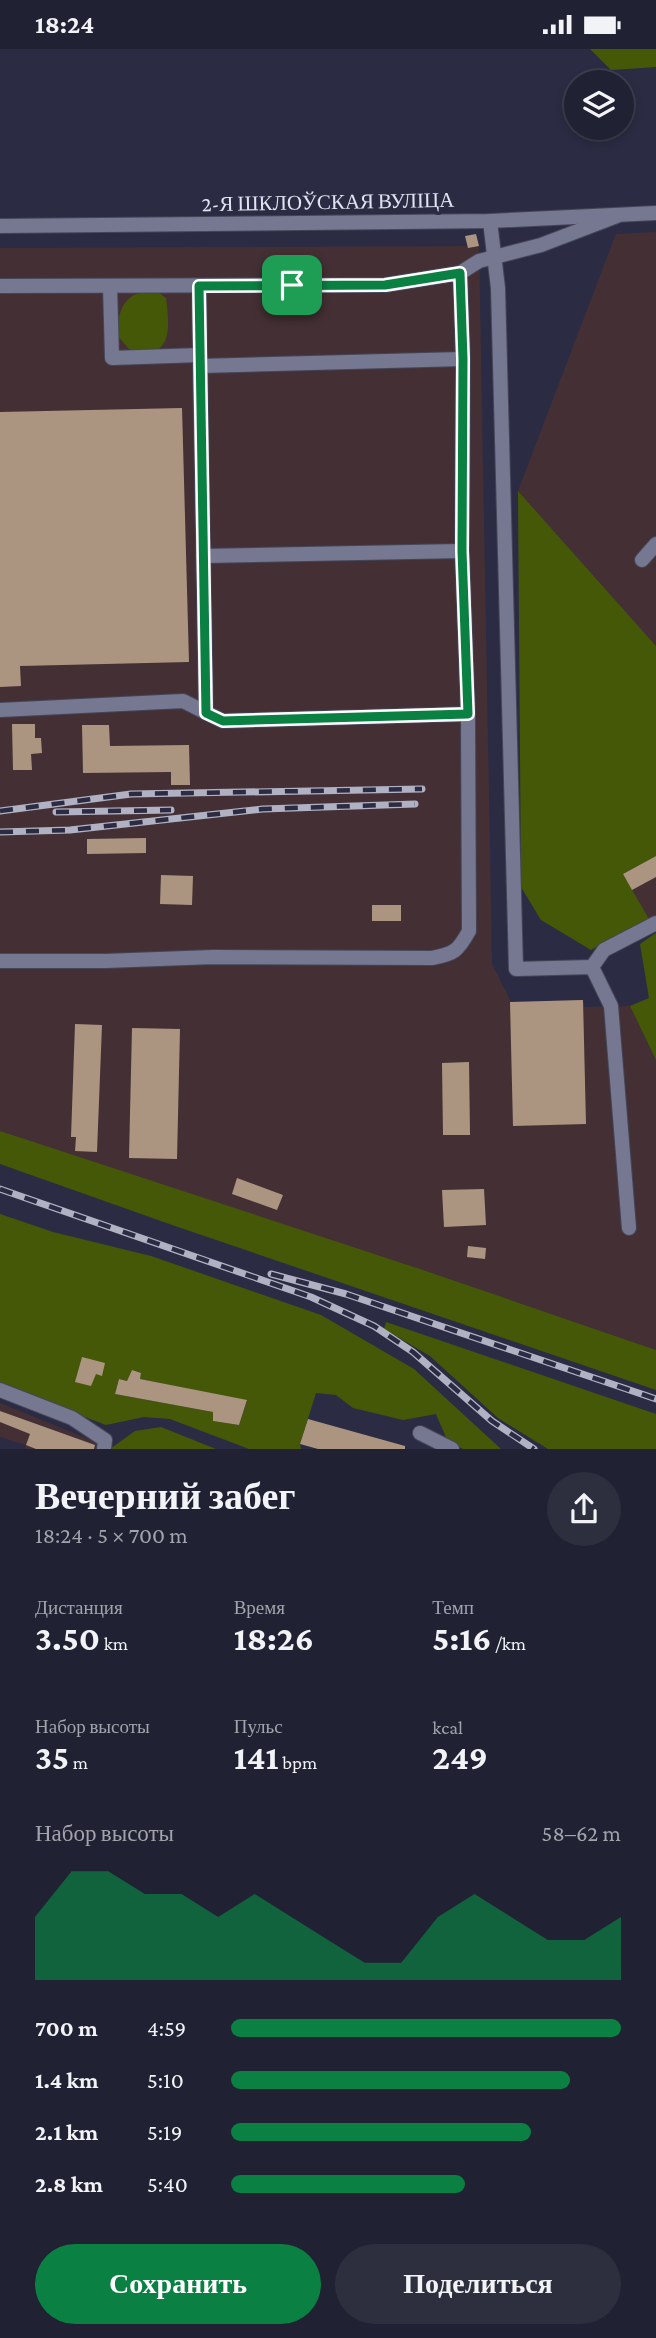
<!DOCTYPE html>
<html lang="ru">
<head>
<meta charset="utf-8">
<style>
  :root { --surface:#202132; --page:#2d2e3e; --text:#f1f3f6; --muted:#a2a3ac; --line:#3d3e4d; --accent:#0b8043 }
  body { margin:0; font-family:"Crimson Pro",serif; background:var(--page); color:var(--text); height:100vh; display:flex; flex-direction:column; font-size:26px; white-space:nowrap }
  * { box-sizing:border-box; margin:0 }
  p { font-size:23px; color:var(--muted) }
  .icon { flex:none; width:38px; height:38px; fill:none; stroke:currentColor; stroke-width:2; stroke-linecap:round; stroke-linejoin:round }
  .map { position:relative; height:1400px; overflow:hidden }
  .side { display:flex; flex-direction:column; background:var(--surface); flex:1 }
  .side>* { flex:none }
  .fabs { position:absolute; left:564px; top:21px; display:grid; gap:14px }
  .fabs a { display:grid; place-items:center; width:70px; height:70px; border-radius:50%; background:var(--surface); box-shadow:0 4px 10px #0003,0 0 0 2px var(--line); font-size:35px }
  .pin { position:absolute; display:grid; place-items:center; width:60px; height:60px; color:#fff; margin:-30px; border-radius:14px; box-shadow:0 4px 10px #0006 }
  .round { display:grid; place-items:center; flex:none; width:74px; height:74px; border-radius:37px; background:var(--page) }
  .summary { display:flex; align-items:center; justify-content:space-between; height:119px; padding:0 35px }
  h1 { font-size:38px; font-weight:700; line-height:52px }
  .figures { display:grid; grid-template-columns:repeat(3,1fr); gap:10px; height:119px; padding:7px 35px }
  .figures div { display:grid; align-content:center }
  .figures b { font-size:35px; font-weight:700 }
  .figures small { font-size:19px; font-weight:400 }
  .figures p { font-size:19px }
  .chart { height:196px; padding:14px 35px }
  .chart p { display:flex; justify-content:space-between }
  .chart svg { width:100%; height:126px; margin-top:7px; fill:var(--accent); opacity:.7 }
  .cta { display:flex; gap:14px; margin-top:auto; padding:14px 35px }
  .cta a { flex:1; height:80px; border-radius:42px; background:var(--accent); color:#fff; font-size:28px; font-weight:700; line-height:80px; text-align:center }
  .cta a+a { background:var(--page); color:var(--text) }
  ul { padding:0 35px; list-style:none; font-size:23px }
  li { display:grid; grid-template-columns:112px 84px 1fr; align-items:center; height:52px }
  li i { height:18px; border-radius:9px; background:var(--accent) }
  .status { display:flex; justify-content:space-between; align-items:center; height:49px; padding:0 35px; background:var(--surface); direction:ltr }
  .status svg { height:19px; fill:currentColor }
  .map>svg:first-child { display:block }
  .industrial { fill:#443034 }
  .green { fill:#455808; fill-rule:evenodd }
  .building { fill:#ac9580 }
  .lines { fill:none; stroke-linecap:round; stroke-linejoin:round }
  .minor-casing { stroke:#454659; stroke-width:16 }
  .minor { stroke:#767892; stroke-width:14 }
  .rail-casing { stroke:#b0b1c3; stroke-width:7 }
  .rail { stroke:#2b2c43; stroke-width:4.5; stroke-dasharray:13; stroke-linecap:butt }
  .route-casing { stroke:#fff; stroke-width:14 }
  .route { stroke:#0b8043; stroke-width:9 }
  .labels { text-anchor:middle; stroke-width:7; stroke-linejoin:round; paint-order:stroke }
  .street-label { font-size:21px; fill:#e2e3f2; stroke:#2b2c43 }
</style>
</head>
<body>
<div class="status"><b>18:24</b><svg viewBox="0 0 49 12"><path d="M0 12V9h3v3zM5 12V6h3v6zM10 12V3h3v9zM15 12V0h3v12zM26 1h20v11H26zM47 4h2v5h-2z"/></svg></div>
<div class="map">
<svg width="656" height="1400" viewBox="0 0 656 1400">
  <rect width="100%" height="100%" fill="#2b2c43"/>
  <g class="industrial">
    <polygon points="656,183 656,597 518,442 616,185"/>
    <polygon points="479,197 492,915 511,953 583,951 584,958 630,957 656,1011 656,1301 423,1221 67,1106 0,1082 0,199"/>
    <polygon points="656,807 656,882 623,825"/>
    <polygon points="0,1354 110,1399 110,1400 25,1400 26,1396 0,1388"/>
  </g>
  <g class="green">
    <polygon points="590,0 656,0 656,18 611,21"/>
    <path d="M159,244L166,249C170,280 173,313 129,300L117,286C117,272 120,252 136,245C142,243 153,245 159,244Z"/>
    <polygon points="518,442 656,597 656,807 623,825 649,870 591,901 541,871 521,838"/>
    <polygon points="656,884 656,1011 630,957 649,949 640,895"/>
    <polygon points="0,1082 423,1221 656,1301 656,1341 175,1177 0,1115"/>
    <path d="M0,1165L53,1183L151,1207L321,1266L414,1320L501,1400H463L448,1393L436,1365L403,1371L353,1359L336,1346L316,1344L300,1395L301,1400H249L170,1370L144,1368L106,1376L0,1336ZM132,1321L141,1324L140,1330L247,1352L239,1376L213,1372V1363L115,1345L119,1330L127,1332Z"/>
    <polygon points="386,1273 656,1365 656,1400 548,1400 498,1369 430,1307 384,1280"/>
    <polygon points="161,1378 216,1400 110,1400 135,1382"/>
  </g>
  <g class="building">
    <polygon points="476,185 479,197 468,199 465,187"/>
    <polygon points="182,359 189,613 20,617 21,637 0,638 0,363"/>
    <polygon points="12,675 35,675 35,689 41,689 42,704 31,705 32,721 13,721"/>
    <polygon points="82,676 109,676 110,697 189,696 190,736 171,736 171,723 83,724"/>
    <polygon points="146,789 146,804 87,805 87,790"/>
    <polygon points="656,807 656,828 632,841 623,825"/>
    <polygon points="161,826 193,827 192,856 160,855"/>
    <rect x="372" y="856" width="29" height="16"/>
    <polygon points="583,951 586,1075 513,1077 510,953"/>
    <polygon points="75,975 102,976 97,1103 75,1102 76,1088 71,1088"/>
    <polygon points="132,979 180,980 177,1110 129,1109"/>
    <polygon points="469,1013 470,1086 443,1086 442,1014"/>
    <polygon points="237,1129 283,1146 277,1161 232,1145"/>
    <polygon points="484,1140 486,1176 444,1178 442,1141"/>
    <polygon points="468,1197 486,1199 485,1210 467,1208"/>
    <polygon points="82,1308 105,1314 102,1327 96,1325 91,1337 75,1333"/>
    <polygon points="132,1321 141,1324 140,1330 247,1351 239,1376 213,1372 213,1363 115,1345 119,1330 127,1332"/>
    <polygon points="0,1362 95,1396 94,1400 36,1400 26,1396 30,1385 0,1373"/>
    <polygon points="308,1370 405,1397 405,1400 318,1400 300,1395"/>
  </g>
  <g class="lines">
    <g class="minor-casing">
      <g id="minor">
        <polyline points="490,172 498,239 516,920 592,918 611,957 629,1179"/>
        <polyline points="0,177 490,172 656,164"/>
        <polyline points="0,237 385,236 460,224"/>
        <polyline points="110,237 112,309 200,306 199,237"/>
        <polyline points="200,306 200,317 463,310"/>
        <polyline points="200,317 206,664"/>
        <polyline points="203,507 462,502"/>
        <polyline points="642,511 656,495"/>
        <polyline points="0,661 183,652 223,672 468,665"/>
        <path d="M0,912H105L213,908L432,909C454,905 458,902 469,882L468,665L462,502L463,310L460,224L479,212L541,196L617,167"/>
        <polyline points="592,918 604,901 656,874"/>
        <polyline points="0,1341 72,1369 105,1391 104,1400"/>
        <polyline points="420,1384 452,1400"/>
      </g>
    </g>
    <use href="#minor" class="minor"/>
    <g class="rail-casing">
      <g id="rail">
        <polyline points="0,762 131,745 422,740"/>
        <polyline points="56,763 171,761"/>
        <polyline points="0,783 70,781 263,760 415,755"/>
        <polyline points="0,1140 311,1248 374,1277 413,1303 492,1372 534,1400"/>
        <polyline points="271,1225 346,1245 656,1350"/>
      </g>
    </g>
    <use href="#rail" class="rail"/>
  </g>
  <g class="lines">
    <g class="route-casing">
      <polygon id="route" points="460,224 463,310 462,502 468,665 223,672 206,664 199,237 385,236"/>
    </g>
    <use href="#route" class="route"/>
  </g>
  <g class="labels">
    <g class="street-label">
      <text transform="translate(328 153) rotate(-1)" y="7">2-Я ШКЛОЎСКАЯ ВУЛІЦА</text>
    </g>
  </g>
</svg>
<div class="fabs">
<a><svg class="icon" aria-label="layers" viewBox="0 0 24 24"><path d="M12 4l9 5-9 5-9-5zM3 14l9 5 9-5"/></svg></a>
</div>
<div class="pin" style="left:292px;top:236px;background:#1e9e55"><svg class="icon" aria-label="arrive" viewBox="0 0 24 24"><path d="M6 21V4h12l-3 4 3 4H6"/></svg></div>
</div>
<section class="side">
<div class="summary"><div><h1>Вечерний забег</h1><p>18:24 · 5 × 700 m</p></div><a class="round"><svg class="icon" aria-label="share" viewBox="0 0 24 24"><path d="M12 15V3M7 8l5-5 5 5M5 13v7h14v-7"/></svg></a></div>
<div class="figures">
<div><p>Дистанция</p><b>3.50<small> km</small></b></div>
<div><p>Время</p><b>18:26</b></div>
<div><p>Темп</p><b>5:16<small> /km</small></b></div>
</div>
<div class="figures">
<div><p>Набор высоты</p><b>35<small> m</small></b></div>
<div><p>Пульс</p><b>141<small> bpm</small></b></div>
<div><p>kcal</p><b>249</b></div>
</div>
<div class="chart"><p><span>Набор высоты</span>58–62 m</p>
<svg viewBox="0 0 160 44" preserveAspectRatio="none"><path d="M0 44V22L10 6L20 6L30 14L40 14L50 22L60 14L70 22L80 30L90 38L100 38L110 22L120 14L130 22L140 30L150 30L160 22V44z"/></svg>
</div>
<ul>
<li><b>700 m</b>4:59<i style="width:100%"></i></li>
<li><b>1.4 km</b>5:10<i style="width:87%"></i></li>
<li><b>2.1 km</b>5:19<i style="width:77%"></i></li>
<li><b>2.8 km</b>5:40<i style="width:60%"></i></li>
</ul>
<div class="cta"><a>Сохранить</a><a>Поделиться</a></div>
</section>
</body>
</html>
